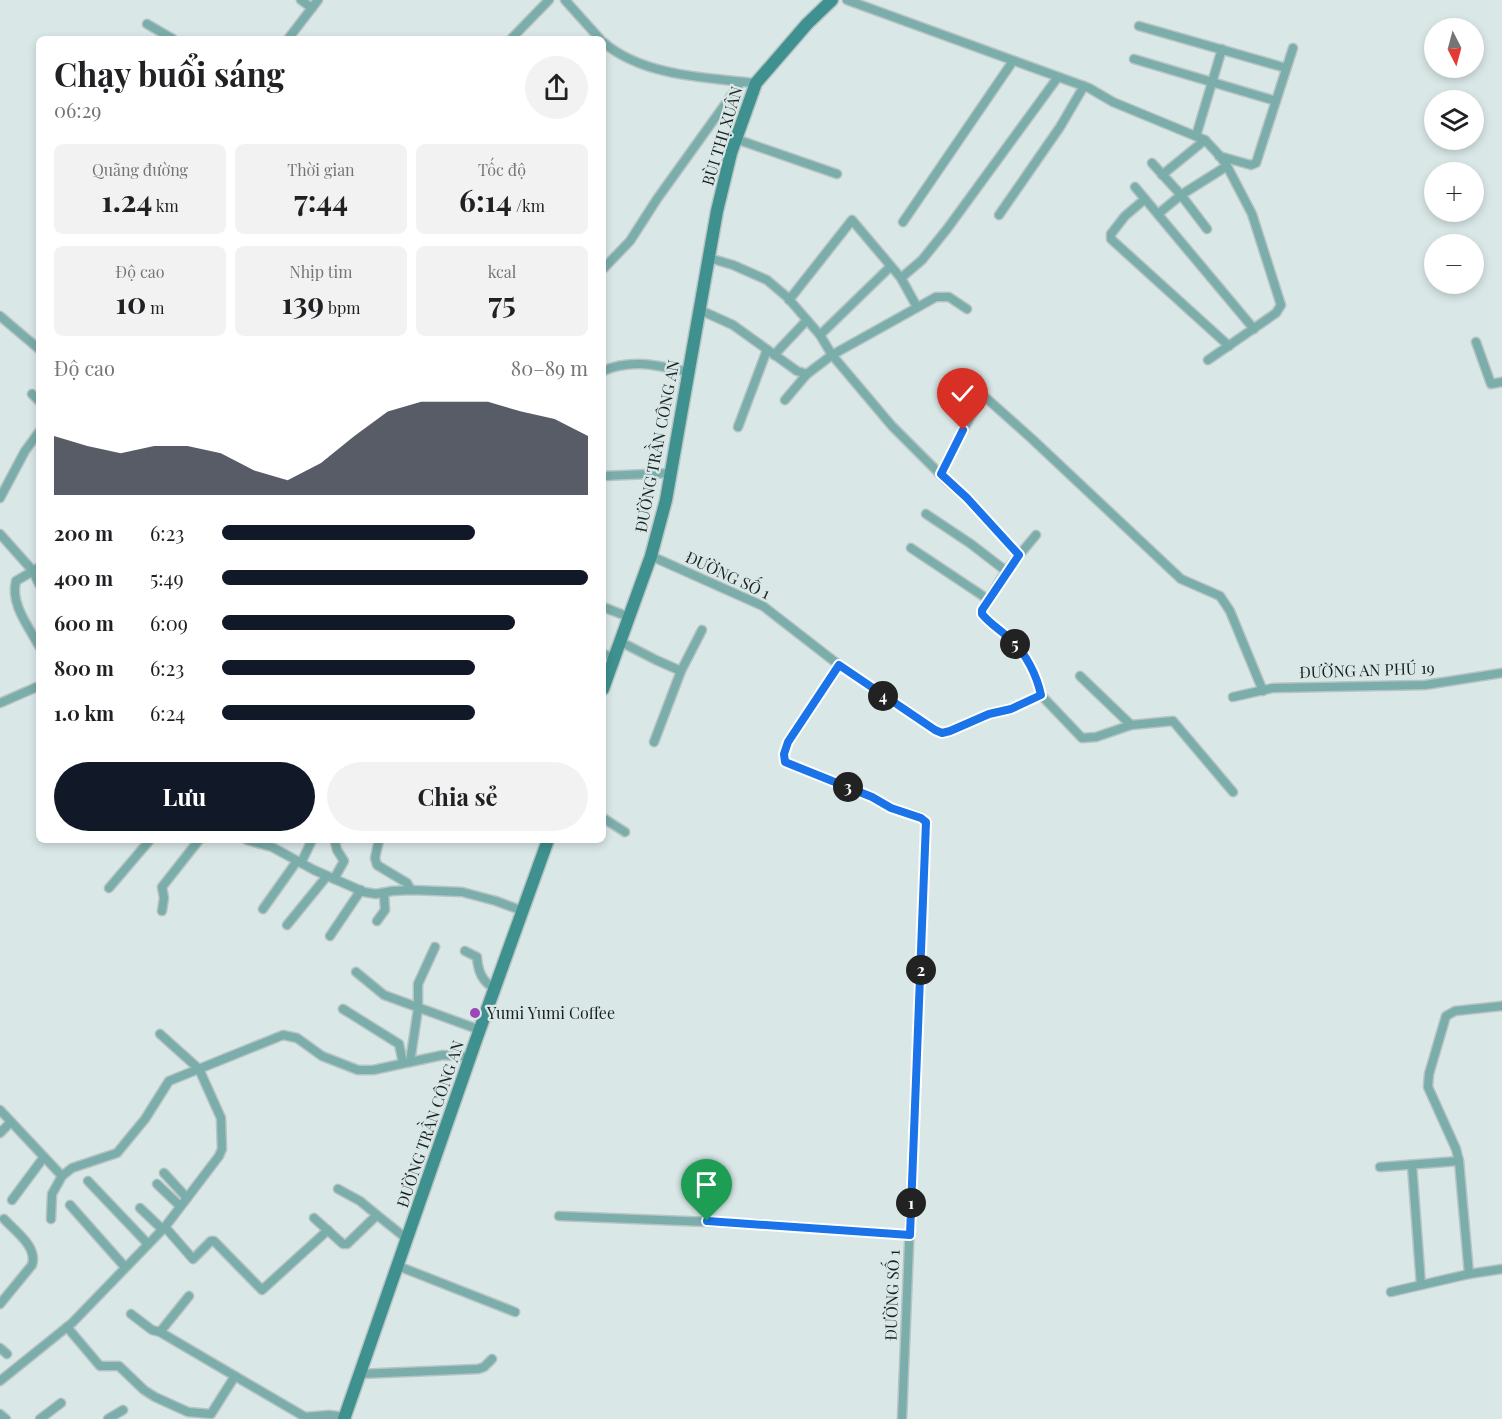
<!DOCTYPE html>
<html lang="vi">
<head>
<meta charset="utf-8">
<style>
  :root { --surface:#fff; --page:#f2f2f2; --text:#202124; --muted:#757577; --accent:#111827 }
  body { margin:0; font-family:"Playfair Display",serif; background:var(--page); color:var(--text); height:100vh; display:flex; flex-direction:column; font-size:22px; white-space:nowrap }
  * { box-sizing:border-box; margin:0 }
  p { font-size:20px; color:var(--muted) }
  .icon { flex:none; width:33px; height:33px; fill:none; stroke:currentColor; stroke-width:2; stroke-linecap:round; stroke-linejoin:round }
  .map { position:relative; flex:1; overflow:hidden }
  .details { position:absolute; left:36px; top:36px; width:570px; height:807px; display:flex; flex-direction:column; background:var(--surface); border-radius:9px; box-shadow:0 3px 9px #0003 }
  .details>* { flex:none }
  .needle { width:39px; rotate:174deg }
  .controls { position:absolute; left:1424px; top:18px; display:grid; gap:12px }
  .controls a { display:grid; place-items:center; width:60px; height:60px; border-radius:50%; background:var(--surface); box-shadow:0 3px 9px #0003; font-size:30px }
  .pin { position:absolute; display:grid; place-items:center; width:51px; height:51px; color:#fff; margin:-62px -26px; border-radius:50% 50% 50% 0; rotate:-45deg; box-shadow:0 0 6px #0007 }
  .pin .icon { rotate:45deg }
  .km { position:absolute; width:30px; height:30px; margin:-15px; border-radius:50%; background:#222; color:#fff; font-size:16px; line-height:30px; text-align:center }
  .round { display:grid; place-items:center; flex:none; width:63px; height:63px; border-radius:32px; background:var(--page) }
  .summary { display:flex; align-items:center; justify-content:space-between; height:102px; padding:0 18px }
  h1 { font-size:33px; font-weight:700; line-height:45px }
  .figures { display:grid; grid-template-columns:repeat(3,1fr); gap:9px; height:102px; padding:6px 18px }
  .figures div { display:grid; align-content:center; border-radius:9px; background:var(--page); text-align:center }
  .figures b { font-size:30px; font-weight:700 }
  .figures small { font-size:16px; font-weight:400 }
  .figures p { font-size:16px }
  .chart { height:168px; padding:12px 18px }
  .chart p { display:flex; justify-content:space-between }
  .chart svg { width:100%; height:108px; margin-top:6px; fill:var(--accent); opacity:.7 }
  .cta { display:flex; gap:12px; margin-top:auto; padding:12px 18px }
  .cta a { flex:1; height:69px; border-radius:36px; background:var(--accent); color:#fff; font-size:24px; font-weight:700; line-height:69px; text-align:center }
  .cta a+a { background:var(--page); color:var(--text) }
  ul { padding:0 18px; list-style:none; font-size:20px }
  li { display:grid; grid-template-columns:96px 72px 1fr; align-items:center; height:45px }
  li i { height:15px; border-radius:8px; background:var(--accent) }
  .map>svg:first-child { display:block }
  .lines { fill:none; stroke-linecap:round; stroke-linejoin:round }
  .street-casing { stroke:#b7c4c3; stroke-width:11 }
  .secondary-casing { stroke:#b7c4c3; stroke-width:15 }
  .street { stroke:#7badab; stroke-width:8 }
  .secondary { stroke:#3e918e; stroke-width:12 }
  .route-casing { stroke:#fff; stroke-width:12 }
  .route { stroke:#1a73e8; stroke-width:8 }
  .poi-dot { fill:#9b49b8; stroke:#d9e8e7; stroke-width:2 }
  .labels { text-anchor:middle; stroke-width:4.5; stroke-linejoin:round; paint-order:stroke }
  .street-label { font-size:16px; fill:#1a201f; stroke:#d9e8e7 }
  .poi-label { font-size:16px; fill:#1a201f; stroke:#d9e8e7; text-anchor:start }
</style>
</head>
<body>
<div class="map">
<svg width="1502" height="1419" viewBox="0 0 1502 1419">
  <rect width="100%" height="100%" fill="#d9e8e7"/>
  <g class="lines">
    <g class="street-casing">
      <g id="street">
        <polyline points="301,0 312,8"/>
        <polyline points="565,0 600,39"/>
        <polyline points="847,0 1089,88 1113,102 1205,140 1219,155 1227,166 1252,214 1281,305 1276,313 1208,360"/>
        <polyline points="147,24 173,39"/>
        <polyline points="1139,26 1286,68"/>
        <polyline points="288,39 318,0"/>
        <polyline points="511,39 549,0"/>
        <path d="M603,42C642,76 706,78 756,83"/>
        <polyline points="1134,59 1276,101"/>
        <polyline points="1196,136 1222,49"/>
        <polyline points="736,139 837,174"/>
        <polyline points="1219,156 1251,165 1256,163 1293,48"/>
        <polyline points="1152,163 1181,195 1227,166"/>
        <polyline points="1162,175 1205,140"/>
        <polyline points="1135,187 1254,329"/>
        <polyline points="1145,199 1125,216 1111,234 1111,239 1229,346"/>
        <polyline points="1158,214 1181,195 1207,229"/>
        <polyline points="999,215 1060,127 1084,86"/>
        <polyline points="903,222 1013,61"/>
        <polyline points="709,258 733,265 767,280 787,297 820,335 832,355 892,426 948,482 967,498 1019,555"/>
        <polyline points="603,269 630,241 657,199 741,82"/>
        <polyline points="901,278 922,260 947,229 1058,77"/>
        <polyline points="789,300 852,220 901,278 917,307"/>
        <polyline points="700,310 733,325 797,371 807,374 832,355 936,297 949,297 967,309"/>
        <polyline points="0,316 39,349"/>
        <polyline points="820,335 890,267"/>
        <polyline points="1476,342 1491,384 1502,382"/>
        <polyline points="774,355 807,320"/>
        <path d="M603,371C632,358 659,366 689,372"/>
        <polyline points="32,394 39,401"/>
        <polyline points="785,400 807,374"/>
        <polyline points="738,427 767,350"/>
        <path d="M941,474C954,448 966,419 985,397L1031,438L1181,579L1220,596L1230,611L1263,691"/>
        <polyline points="603,476 671,473"/>
        <polyline points="0,498 25,451 39,432"/>
        <path d="M926,514L971,544L1006,571L982,610V614C990,624 1002,631 1011,640C1026,653 1037,676 1041,695"/>
        <polyline points="0,534 33,571 39,567"/>
        <polyline points="911,548 989,600"/>
        <polyline points="651,556 763,606 839,665 788,742 784,755 785,762 872,797 891,808 921,817 926,822 902,1419"/>
        <polyline points="1006,571 1036,535"/>
        <path d="M39,584L33,571L16,581C10,604 29,627 39,646"/>
        <polyline points="603,607 629,617"/>
        <polyline points="621,642 656,660 681,671 654,742"/>
        <polyline points="603,654 615,658"/>
        <polyline points="839,665 935,730 942,733 950,731 989,714 1011,709 1041,695 1082,738 1096,737 1131,725 1173,721 1233,792"/>
        <polyline points="681,671 702,630"/>
        <polyline points="1080,676 1131,725"/>
        <polyline points="1233,697 1273,688 1425,685 1502,673"/>
        <polyline points="0,703 39,686"/>
        <polyline points="603,818 625,832"/>
        <polyline points="247,840 272,847 314,870 364,892 376,894 392,891 411,890 462,892 496,901 523,911"/>
        <polyline points="379,840 375,858 377,865 407,883 411,890"/>
        <polyline points="301,863 312,840"/>
        <polyline points="334,879 344,861 337,850 335,842 337,840"/>
        <polyline points="109,888 150,840"/>
        <polyline points="263,909 297,861"/>
        <polyline points="162,911 164,898 162,887 199,840"/>
        <polyline points="377,921 385,910 384,894"/>
        <polyline points="287,925 327,876"/>
        <polyline points="330,936 361,890"/>
        <path d="M465,951L477,957C478,972 482,981 495,989"/>
        <polyline points="356,972 384,995 480,1030"/>
        <polyline points="343,1009 399,1044 403,1063"/>
        <polyline points="160,1034 199,1069 221,1118 222,1149 219,1156 165,1227"/>
        <polyline points="410,1062 418,1009 418,984 435,947"/>
        <polyline points="0,1110 62,1176"/>
        <polyline points="0,1133 11,1122"/>
        <polyline points="1412,1165 1421,1285"/>
        <polyline points="1380,1167 1459,1161"/>
        <polyline points="164,1173 187,1198"/>
        <polyline points="88,1181 148,1244"/>
        <polyline points="157,1184 180,1206"/>
        <polyline points="338,1189 360,1201 377,1215"/>
        <polyline points="12,1200 44,1157"/>
        <polyline points="70,1205 125,1267"/>
        <polyline points="140,1208 162,1229"/>
        <polyline points="559,1216 759,1224 910,1235"/>
        <polyline points="314,1218 343,1244 347,1244 377,1215 407,1239"/>
        <polyline points="51,1219 52,1194 62,1176 72,1168 117,1153 145,1119 169,1081 283,1035 297,1038 322,1056 358,1070 373,1070 443,1055 470,1057"/>
        <polyline points="398,1266 515,1312"/>
        <polyline points="1469,1274 1459,1161 1456,1149 1428,1087 1429,1074 1446,1016 1455,1011 1502,1006"/>
        <polyline points="1391,1292 1469,1274 1502,1269"/>
        <path d="M0,1304L32,1265C38,1247 15,1231 4,1219"/>
        <polyline points="131,1314 152,1330 160,1332 305,1417 329,1415 345,1417"/>
        <polyline points="67,1327 100,1366 119,1366 144,1390 155,1397 188,1412 211,1414 235,1376"/>
        <polyline points="160,1332 189,1296"/>
        <polyline points="0,1348 7,1354"/>
        <polyline points="359,1374 478,1369 484,1367 492,1359"/>
        <polyline points="0,1381 72,1323 165,1227 193,1259 211,1241 214,1241 262,1290 328,1230"/>
        <polyline points="0,1414 6,1419"/>
        <polyline points="40,1419 61,1403"/>
        <polyline points="108,1419 123,1410"/>
      </g>
    </g>
    <g class="secondary-casing">
      <g id="secondary">
        <polyline points="603,689 651,556 666,500 717,211 731,153 756,83 807,24 832,0"/>
        <polyline points="344,1419 476,1040 548,840"/>
      </g>
    </g>
    <use href="#street" class="street"/>
    <use href="#secondary" class="secondary"/>
  </g>
  <g class="lines">
    <g class="route-casing">
      <path id="route" d="M707,1221L910,1235L926,822L921,818L891,808L872,797L785,762L784,754L788,742L839,665L935,730L942,733L950,731L989,714L1011,709L1041,695C1037,676 1026,653 1011,640C1002,631 990,624 982,614V610L1019,555L967,498L941,474L963,430"/>
    </g>
    <use href="#route" class="route"/>
  </g>
  <circle class="poi-dot" cx="475" cy="1013" r="6"/>
  <g class="labels">
    <g class="street-label">
      <text transform="translate(722 136) rotate(-73)" y="6">BÙI THỊ XUÂN</text>
      <text transform="translate(657 446) rotate(-79)" y="6">ĐƯỜNG TRẦN CÔNG AN</text>
      <text transform="translate(728 575) rotate(25)" y="6">ĐƯỜNG SỐ 1</text>
      <text transform="translate(1367 670) rotate(-2)" y="6">ĐƯỜNG AN PHÚ 19</text>
      <text transform="translate(430 1124) rotate(-71)" y="6">ĐƯỜNG TRẦN CÔNG AN</text>
      <text transform="translate(892 1295) rotate(-88)" y="6">ĐƯỜNG SỐ 1</text>
    </g>
    <g class="poi-label">
      <text x="487" y="1019">Yumi Yumi Coffee</text>
    </g>
  </g>
</svg>
<div class="controls">
<a><svg class="needle" viewBox="-14 -14 28 28"><path d="M0-13l5 13h-10z" fill="#e53935"/><path d="M0 13l5-13h-10z" fill="#757577"/></svg></a>
<a><svg class="icon" aria-label="layers" viewBox="0 0 24 24"><path d="M12 4l9 5-9 5-9-5zM3 14l9 5 9-5"/></svg></a>
<a>+</a>
<a>−</a>
</div>
<div class="pin" style="left:707px;top:1221px;background:#1e9e55"><svg class="icon" aria-label="arrive" viewBox="0 0 24 24"><path d="M6 21V4h12l-3 4 3 4H6"/></svg></div>
<div class="pin" style="left:963px;top:430px;background:#d93025"><svg class="icon" aria-label="check" viewBox="0 0 24 24"><path d="M5 12l5 5 9-10"/></svg></div>
<b class="km" style="left:911px;top:1203px">1</b>
<b class="km" style="left:921px;top:970px">2</b>
<b class="km" style="left:848px;top:787px">3</b>
<b class="km" style="left:883px;top:696px">4</b>
<b class="km" style="left:1015px;top:644px">5</b>
<section class="details">
<div class="summary"><div><h1>Chạy buổi sáng</h1><p>06:29</p></div><a class="round"><svg class="icon" aria-label="share" viewBox="0 0 24 24"><path d="M12 15V3M7 8l5-5 5 5M5 13v7h14v-7"/></svg></a></div>
<div class="figures">
<div><p>Quãng đường</p><b>1.24<small> km</small></b></div>
<div><p>Thời gian</p><b>7:44</b></div>
<div><p>Tốc độ</p><b>6:14<small> /km</small></b></div>
</div>
<div class="figures">
<div><p>Độ cao</p><b>10<small> m</small></b></div>
<div><p>Nhịp tim</p><b>139<small> bpm</small></b></div>
<div><p>kcal</p><b>75</b></div>
</div>
<div class="chart"><p><span>Độ cao</span>80–89 m</p>
<svg viewBox="0 0 160 44" preserveAspectRatio="none"><path d="M0 44V20L10 24L20 27L30 24L40 24L50 27L60 34L70 38L80 31L90 20L100 10L110 6L120 6L130 6L140 10L150 13L160 20V44z"/></svg>
</div>
<ul>
<li><b>200 m</b>6:23<i style="width:69%"></i></li>
<li><b>400 m</b>5:49<i style="width:100%"></i></li>
<li><b>600 m</b>6:09<i style="width:80%"></i></li>
<li><b>800 m</b>6:23<i style="width:69%"></i></li>
<li><b>1.0 km</b>6:24<i style="width:69%"></i></li>
</ul>
<div class="cta"><a>Lưu</a><a>Chia sẻ</a></div>
</section>
</div>
</body>
</html>
